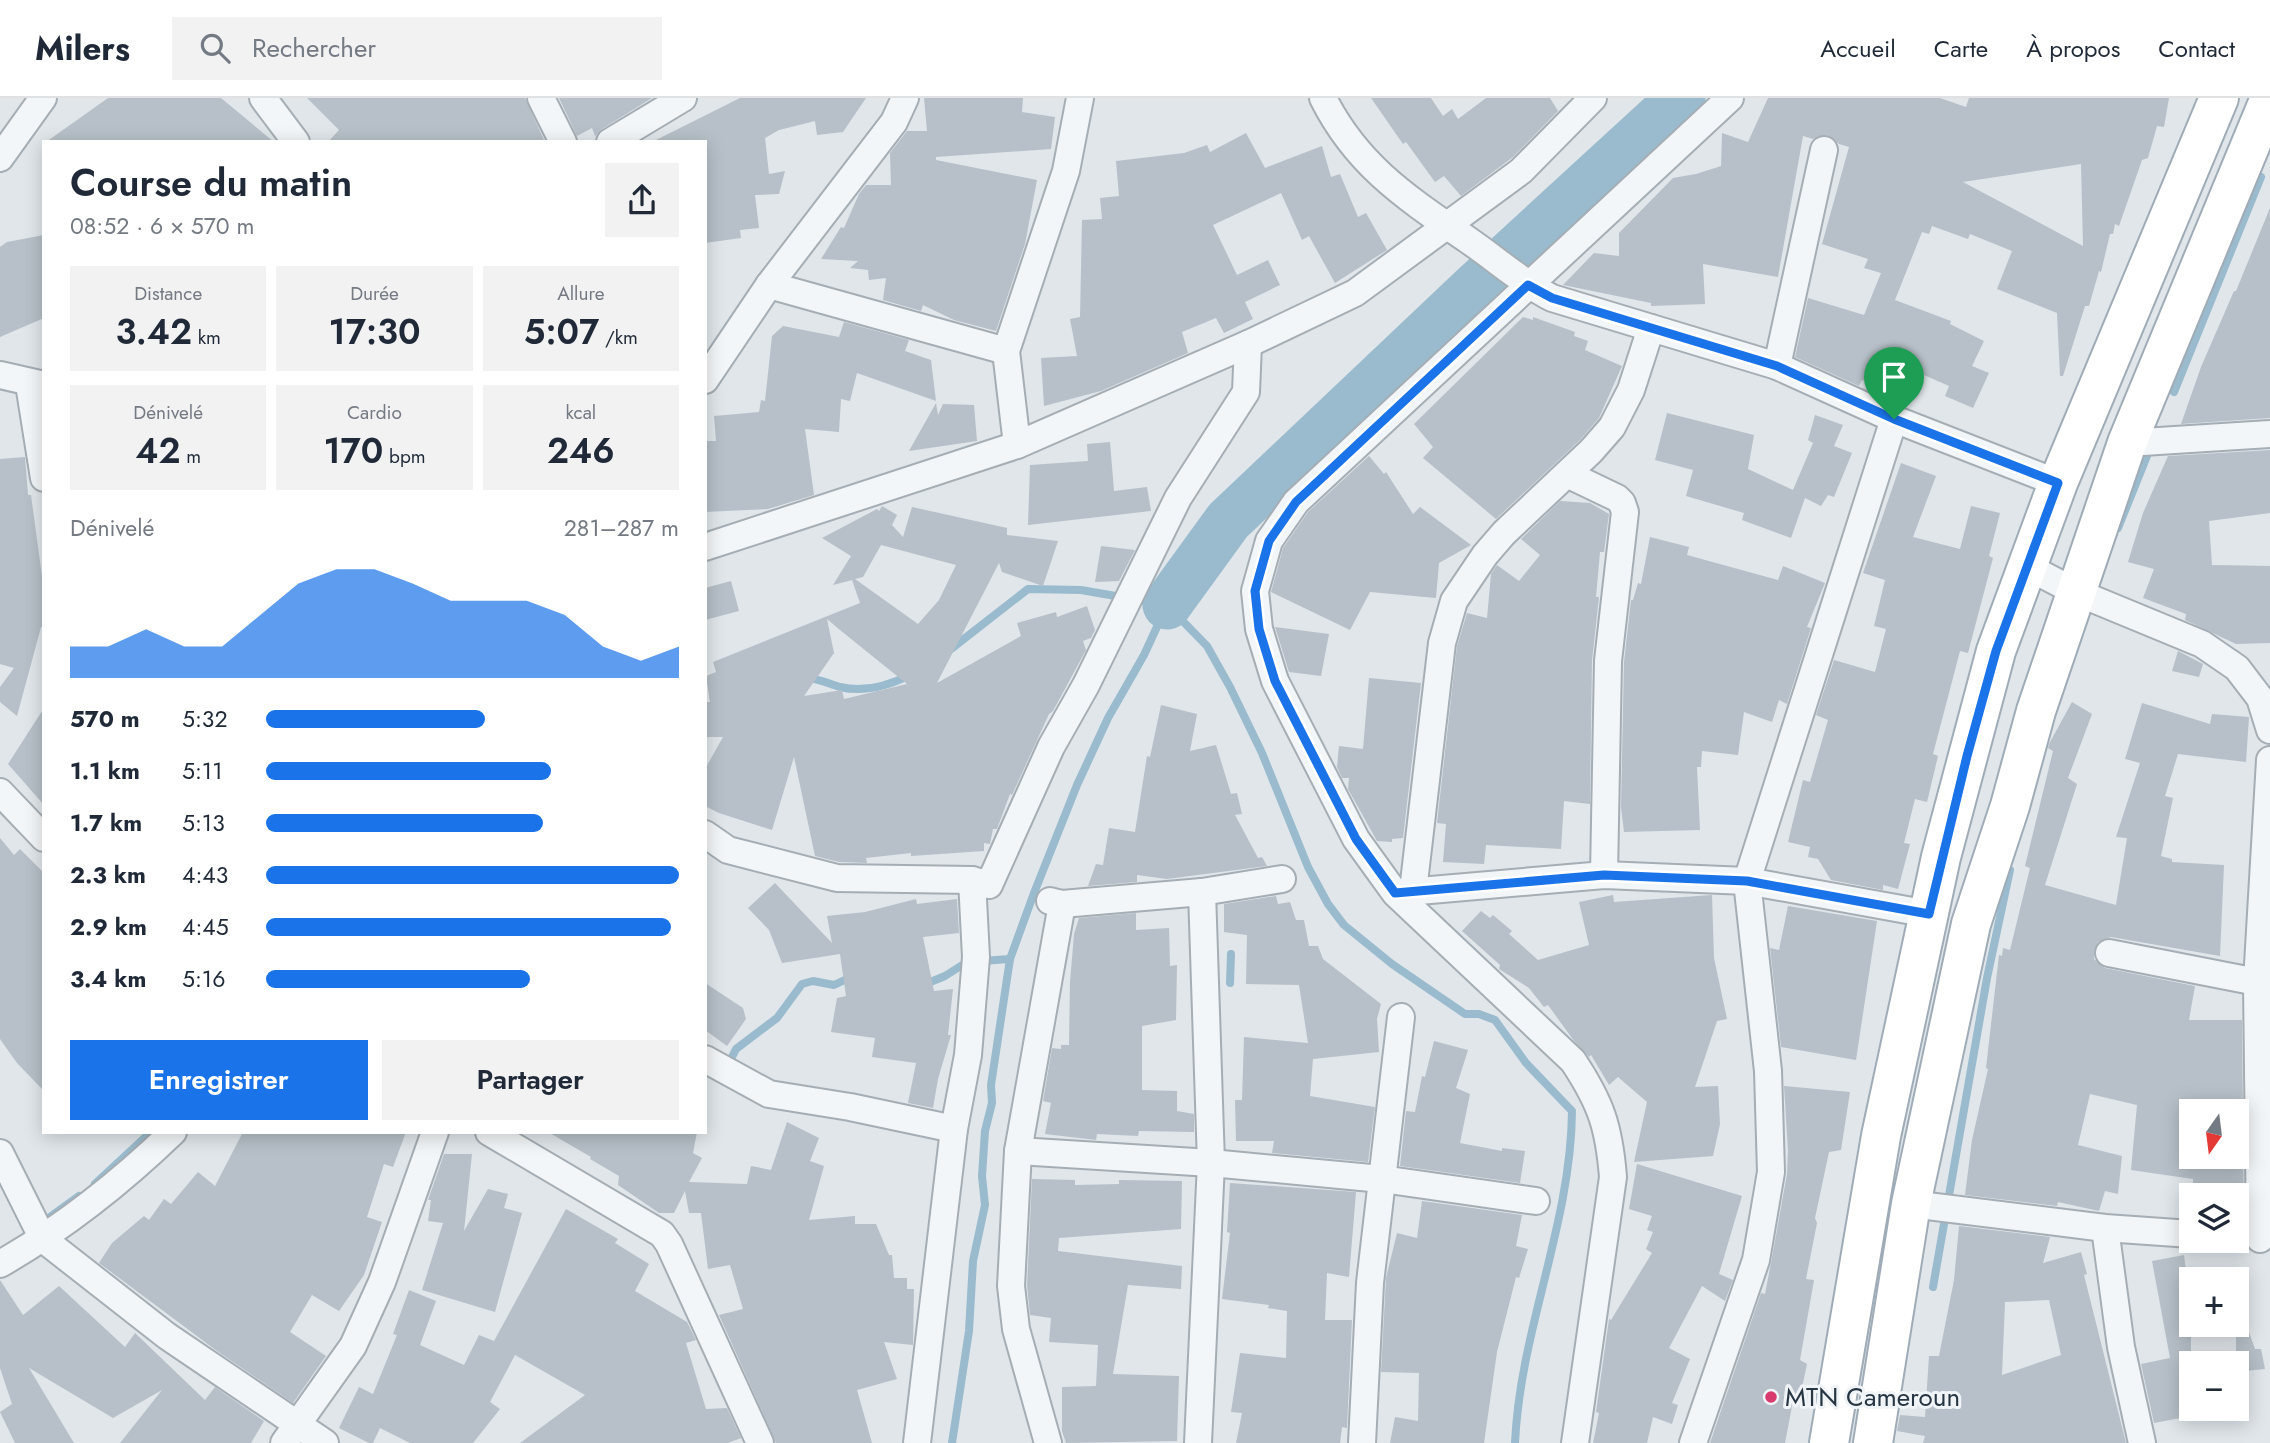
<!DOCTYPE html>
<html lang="fr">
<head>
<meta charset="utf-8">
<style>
  :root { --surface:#fff; --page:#f2f2f3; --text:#1f2937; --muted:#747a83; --line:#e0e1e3; --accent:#1a73e8 }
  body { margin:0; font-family:Jost,sans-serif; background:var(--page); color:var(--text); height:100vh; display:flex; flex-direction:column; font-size:26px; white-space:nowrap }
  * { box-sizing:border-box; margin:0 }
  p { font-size:23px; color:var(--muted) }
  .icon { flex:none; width:38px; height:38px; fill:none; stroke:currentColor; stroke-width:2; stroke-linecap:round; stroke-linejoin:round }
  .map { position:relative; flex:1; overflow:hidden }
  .drawer { position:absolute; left:42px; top:42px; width:665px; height:994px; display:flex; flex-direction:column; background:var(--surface); border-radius:0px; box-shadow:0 4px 18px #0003 }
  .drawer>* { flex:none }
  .needle { width:46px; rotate:194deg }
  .buttons { position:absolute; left:2179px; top:1001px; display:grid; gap:14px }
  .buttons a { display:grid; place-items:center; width:70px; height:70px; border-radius:0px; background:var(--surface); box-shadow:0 4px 18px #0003; font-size:35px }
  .pin { position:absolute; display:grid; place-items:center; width:60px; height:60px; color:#fff; margin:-72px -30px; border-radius:50% 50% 50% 0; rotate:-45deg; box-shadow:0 0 7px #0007 }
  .pin .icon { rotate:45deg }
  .round { display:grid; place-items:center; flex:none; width:74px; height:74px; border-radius:0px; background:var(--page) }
  .summary { display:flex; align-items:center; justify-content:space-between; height:119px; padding:0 28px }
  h1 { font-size:38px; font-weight:600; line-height:52px }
  .metrics { display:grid; grid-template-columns:repeat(3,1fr); gap:10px; height:119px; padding:7px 28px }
  .metrics div { display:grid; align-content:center; border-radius:0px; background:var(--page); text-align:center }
  .metrics b { font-size:35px; font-weight:600 }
  .metrics small { font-size:19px; font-weight:400 }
  .metrics p { font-size:19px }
  .chart { height:196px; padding:14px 28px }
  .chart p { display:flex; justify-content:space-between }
  .chart svg { width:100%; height:126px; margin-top:7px; fill:var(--accent); opacity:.7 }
  .cta { display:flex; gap:14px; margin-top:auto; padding:14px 28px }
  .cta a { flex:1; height:80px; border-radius:0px; background:var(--accent); color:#fff; font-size:28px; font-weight:600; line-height:80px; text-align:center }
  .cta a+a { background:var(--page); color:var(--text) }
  ul { padding:0 28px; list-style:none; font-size:23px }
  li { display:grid; grid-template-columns:112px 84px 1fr; align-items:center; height:52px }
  li i { height:18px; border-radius:9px; background:var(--accent) }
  header { display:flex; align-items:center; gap:42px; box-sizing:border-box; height:98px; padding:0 35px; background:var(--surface); border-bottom:2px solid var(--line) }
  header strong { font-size:33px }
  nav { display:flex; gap:38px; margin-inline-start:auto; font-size:24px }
  .search { width:490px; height:63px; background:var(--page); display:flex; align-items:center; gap:18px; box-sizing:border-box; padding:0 24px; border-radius:0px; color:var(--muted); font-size:26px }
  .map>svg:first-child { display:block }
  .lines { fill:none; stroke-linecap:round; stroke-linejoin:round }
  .stream { stroke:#99bbcd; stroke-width:8 }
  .river { stroke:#99bbcd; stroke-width:49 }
  .building { fill:#b7c0c8; fill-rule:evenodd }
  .street-casing { stroke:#a5aeb5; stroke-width:30 }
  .primary-casing { stroke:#9facb7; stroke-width:42 }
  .street { stroke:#f3f6f8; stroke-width:26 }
  .primary { stroke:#fff; stroke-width:38 }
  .route-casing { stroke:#fff; stroke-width:14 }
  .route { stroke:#1a73e8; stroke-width:9 }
  .poi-dot { fill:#d83c6e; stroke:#f0f4f7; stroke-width:2.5 }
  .labels { text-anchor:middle; stroke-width:6; stroke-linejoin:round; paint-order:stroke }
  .poi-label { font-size:26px; fill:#273643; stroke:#f0f4f7; text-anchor:start }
</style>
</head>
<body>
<header>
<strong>Milers</strong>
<div class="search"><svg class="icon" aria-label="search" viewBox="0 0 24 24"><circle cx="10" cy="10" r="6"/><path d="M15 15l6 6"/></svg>Rechercher</div>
<nav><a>Accueil</a><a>Carte</a><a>À propos</a><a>Contact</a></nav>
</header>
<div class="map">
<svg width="2270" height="1345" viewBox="0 0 2270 1345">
  <rect width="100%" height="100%" fill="#e0e6ea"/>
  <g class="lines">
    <g class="stream">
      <polyline points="2174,294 2261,79"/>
      <polyline points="2118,430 2151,348"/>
      <path d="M951,551L1028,491L1081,492L1167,507L1207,548L1230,589L1262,655L1308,769L1328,806L1344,827L1392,866L1465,916H1479L1495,922L1526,965L1572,1013C1571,1127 1520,1232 1515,1345"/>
      <path d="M808,580C819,581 830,586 840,589C865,595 888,588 910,577"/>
      <polyline points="1230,885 1231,856"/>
      <polyline points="923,887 945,878 967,864 1010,861"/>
      <polyline points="730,963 736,951 777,920 802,886 813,883 834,887 851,879"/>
      <polyline points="95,1086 151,1034"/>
      <polyline points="50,1119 79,1098"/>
      <polyline points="1933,1189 1987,880 2010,772"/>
      <polyline points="952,1345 969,1233 973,1163 985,1107 982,1078 985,1033 992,1005 991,987 1010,861 1034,795 1077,687 1108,620 1144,557 1167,507"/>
    </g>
    <polyline class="river" points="1167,507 1228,423 1474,190 1681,0"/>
  </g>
  <g class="building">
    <polygon points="108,0 221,0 274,44 46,44"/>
    <polygon points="307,0 525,0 545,44 328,44 339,32"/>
    <polygon points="559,0 652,0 602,31 595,38 592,30 577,38"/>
    <polygon points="740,0 866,0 843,34 817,37 815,23 779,32 765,40 769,76 785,73 779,96 755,97 759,130 740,132 741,140 705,145 705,44 652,44"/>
    <polygon points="924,0 1023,0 1022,14 1055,19 1051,51 936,59 936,62 1037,82 1025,146 996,233 954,222 923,207 921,213 883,202 886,180 869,182 868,172 850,170 858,163 821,161 841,129 844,130 859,96 866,87 891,87 890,55 907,33 927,33"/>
    <polygon points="1371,0 1431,0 1443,18 1452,11 1458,21 1486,0 1550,0 1558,13 1513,59 1461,98 1444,78 1435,84 1406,44 1403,46"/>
    <path d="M1768,0H1940L1966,9L1969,0H2169L2164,29L2157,28L2148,60L2142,62L2119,128L2115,126L2113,136H2110L2101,174L2099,173L2089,208H2085L2063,278H2060L2057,215L1997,191L2012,153L1970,136L1968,141L1932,128L1929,136L1922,134L1895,202L1951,223L1950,226L1984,243L1972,268L1989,275L1973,310L1945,298L1949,288L1908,270L1897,296L1862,282L1859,288L1795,259L1808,200L1864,217L1881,175L1864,170L1868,161L1822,146L1849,49L1839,46L1827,37L1813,41L1803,38L1778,179L1703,166L1705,206L1651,208V205L1563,187L1594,155L1619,158V135L1673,80L1696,76L1721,68L1722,35L1748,44ZM2081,66L2083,148L1963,84Z"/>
    <polygon points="1246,35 1265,70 1322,48 1331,79 1340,76 1358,119 1366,115 1387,152 1335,185 1309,138 1302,142 1281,95 1213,127 1237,177 1268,162 1280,187 1245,204 1253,221 1224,235 1216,220 1182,234 1188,255 1101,293 1044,308 1041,260 1077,258 1070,221 1080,219 1082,122 1102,121 1100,100 1119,98 1116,63 1184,55 1207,47 1210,54"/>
    <polygon points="2270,110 2270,320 2181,326 2201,269 2234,193 2236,193"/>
    <polygon points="44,137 44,220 0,239 0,149 7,144"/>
    <polygon points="1523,219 1533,222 1533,219 1575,234 1574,238 1588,243 1585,252 1622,268 1599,320 1580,342 1496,421 1423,360 1433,349 1414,326"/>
    <polygon points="844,224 909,242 905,253 931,262 936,303 857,275 850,303 841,301 839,334 805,331 814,397 768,411 705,414 705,343 716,343 714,318 759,314 761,302 765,303 772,238 783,228 839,239"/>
    <polygon points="936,305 938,317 943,306 974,307 977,343 909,353"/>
    <polygon points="1667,315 1754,337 1748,371 1793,392 1813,345 1808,342 1815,317 1843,327 1834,348 1852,355 1834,399 1828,397 1821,408 1805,400 1791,440 1742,422 1744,415 1686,398 1693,372 1655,362"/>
    <polygon points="1110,344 1114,393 1147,389 1151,413 1028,427 1030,367 1088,363 1087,346"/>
    <polygon points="2270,352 2270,415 2209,423 2212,467 2270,468 2270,545 2236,546 2185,522 2186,516 2143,500 2154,471 2128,464 2143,415 2168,358"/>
    <polygon points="1369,358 1384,376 1386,374 1413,416 1420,409 1471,447 1439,465 1436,500 1370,494 1350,532 1271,494 1283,450 1308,414"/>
    <polygon points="25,359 28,397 31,397 44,493 44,529 41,529 17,618 0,604 0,589 14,570 0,566 0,361"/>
    <polygon points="1901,365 1936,378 1913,439 1960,451 1971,408 2000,415 1989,458 1993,460 1968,555 1960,553 1933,656 1938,658 1927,704 1915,701 1904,745 1910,746 1898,791 1883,787 1883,792 1831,782 1818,761 1808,759 1810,749 1788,744 1803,682 1810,684 1828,622 1816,617 1834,562 1875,574 1886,531 1874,528 1885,482 1863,475"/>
    <polygon points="1560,403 1590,405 1609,416 1604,454 1600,454 1596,499 1599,499 1592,563 1590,706 1564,703 1561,751 1486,747 1484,766 1443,764 1446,726 1437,725 1457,548 1467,515 1487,520 1491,476 1497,467 1519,483 1540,457 1521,441"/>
    <path d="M882,408L897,417L892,427L903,439L912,409L1007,430V437L1058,443L1043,488L1002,474L999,465L937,585L1021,538L1017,525L1056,514L1057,519L1087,508L1095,532L1091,540L1083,543L1086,552L1053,613L1049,616L1012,697L1010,696L997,731H993L990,746L984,745V753L911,758V755L866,760L867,765L839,764L815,758L794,659L772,732L719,715L705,708V671L723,639H705V604H710L706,578L716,574L713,564L860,505L852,482L833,487L851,458L822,440L877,411L879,413ZM881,447L956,467L939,502L918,526L855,481L863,479ZM827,521L840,532L907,586L844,601L842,592L804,598L834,555Z"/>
    <polygon points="1650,439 1689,449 1687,457 1778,482 1783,468 1825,485 1807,529 1811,530 1787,606 1779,602 1772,624 1744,614 1738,657 1702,653 1701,669 1697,669 1700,732 1624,734 1621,709 1624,564 1631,502 1633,502 1638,485 1641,486"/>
    <polygon points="1101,448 1135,452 1119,483 1095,484"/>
    <polygon points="731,483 739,513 705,522 705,490"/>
    <polygon points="1275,529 1329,536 1321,578 1289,574"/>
    <polygon points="2178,553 2203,566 2199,579 2172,573"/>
    <polygon points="1369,580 1421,585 1403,740 1392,741 1392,744 1377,743 1348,691 1349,680 1342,680 1337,669 1339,648 1363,651"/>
    <polygon points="2072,604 2092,616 2068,680 2077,686 2045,787 2116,807 2127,740 2116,739 2140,665 2125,661 2142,605 2210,626 2212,616 2249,619 2246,664 2178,656 2165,698 2173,700 2161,758 2172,761 2172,764 2224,767 2220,858 2111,839 2098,844 2094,853 2094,861 2105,870 2195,888 2189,922 2242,922 2243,1013 2191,1013 2191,1059 2243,1059 2244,1097 2193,1097 2193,1081 2131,1072 2137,1007 2090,996 2078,1047 2122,1058 2118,1096 2105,1093 2099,1113 2058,1104 2057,1108 1965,1097 1972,1042 1988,971 1986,970 1999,857 2002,858 2003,850 2010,852 2030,770 2025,768 2053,653 2048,650 2050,644"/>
    <polygon points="1161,607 1197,616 1190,653 1216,647 1231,696 1237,695 1242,716 1235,717 1258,760 1262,759 1267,768 1167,781 1137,777 1137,784 1088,788 1096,766 1103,767 1109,730 1135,734 1147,658 1150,659"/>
    <polygon points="44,610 44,707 8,666"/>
    <polygon points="0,740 14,757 20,751 44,775 44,993 17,965 0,941"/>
    <polygon points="775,785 832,845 827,818 865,814 916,801 917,806 957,801 959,835 923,839 934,893 953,891 948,937 951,937 938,981 933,1010 908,1005 916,965 872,959 875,940 831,934 837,900 846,898 840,856 782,865 769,832 748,810"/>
    <polygon points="1613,797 1614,804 1712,797 1714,860 1727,921 1717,923 1695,989 1718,988 1720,1026 1713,1058 1634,1064 1647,1004 1618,979 1609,987 1591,957 1589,959 1574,943 1548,907 1544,909 1529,890 1499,871 1500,867 1462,833 1481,813 1490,820 1493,817 1512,833 1509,836 1538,862 1589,847 1579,804"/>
    <polygon points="1276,798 1278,806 1290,804 1296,822 1304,822 1309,848 1318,848 1323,861 1381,906 1377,921 1379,954 1313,961 1310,998 1375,1009 1368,1064 1272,1055 1274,1043 1236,1043 1235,1002 1242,1002 1244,939 1308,945 1299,887 1246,886 1247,837 1224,834 1224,806"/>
    <polygon points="1788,808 1877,823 1856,962 1781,949 1770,850 1779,852"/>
    <polygon points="1136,815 1136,832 1169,830 1170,868 1177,867 1176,922 1142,928 1142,992 1177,993 1177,1013 1194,1016 1194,1034 1139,1033 1138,1038 1097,1036 1096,1042 1045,1036 1051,1005 1043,1003 1052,950 1061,951 1061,947 1069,947 1070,884 1074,836 1079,820"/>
    <polygon points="705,885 743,910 746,921 727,948 705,932"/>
    <polygon points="1434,943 1468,952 1456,990 1470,996 1460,1045 1502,1053 1502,1050 1525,1053 1520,1085 1400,1068 1406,1013 1415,1014 1422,978 1425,979"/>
    <polygon points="1784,988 1850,994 1841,1052 1829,1054 1815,1120 1817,1125 1806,1181 1814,1182 1800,1262 1807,1266 1799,1304 1793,1303 1785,1345 1710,1345 1761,1195 1765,1196 1771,1165 1787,1076 1788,1052"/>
    <polygon points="787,1024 819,1040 810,1063 824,1068 809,1122 855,1118 855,1126 876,1126 889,1157 892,1157 894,1180 907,1180 907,1191 914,1191 913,1247 884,1244 897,1281 857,1292 872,1345 776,1345 719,1217 743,1211 730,1167 708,1171 701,1115 689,1115 685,1093 674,1115 659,1115 618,1087 619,1078 590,1061 591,1059 548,1034 697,1034 693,1055 702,1060 689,1084 747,1086 751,1068 771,1072"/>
    <polygon points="243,1034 406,1034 393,1069 384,1066 367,1119 382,1124 364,1177 339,1213 312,1197 290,1234 326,1258 293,1305 217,1253 99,1165 112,1145 144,1118 149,1122 164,1101 171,1106 198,1074 215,1088"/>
    <polygon points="444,1056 472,1056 464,1133 488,1091 508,1096 504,1110 522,1115 495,1214 422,1192 443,1125 428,1123 431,1102 428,1102"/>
    <polygon points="1637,1066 1742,1098 1719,1176 1733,1182 1725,1203 1702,1188 1669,1250 1690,1261 1672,1305 1678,1307 1672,1326 1653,1319 1647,1345 1593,1345 1599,1315 1596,1314 1609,1221 1611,1222 1652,1155 1646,1151 1653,1134 1647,1132 1652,1118 1629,1111"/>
    <polygon points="1032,1081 1075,1082 1075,1087 1119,1086 1119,1082 1182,1083 1181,1131 1059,1140 1058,1153 1182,1168 1181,1191 1128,1187 1113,1276 1179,1278 1177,1343 1066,1345 1062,1333 1062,1289 1096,1288 1098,1247 1049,1244 1051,1220 1030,1217 1027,1187"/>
    <polygon points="1230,1085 1356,1094 1349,1179 1327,1175 1325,1222 1352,1222 1347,1330 1342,1329 1340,1345 1236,1345 1242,1315 1231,1314 1240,1255 1286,1260 1287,1213 1268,1210 1269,1207 1222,1201 1230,1135 1227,1134"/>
    <polygon points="1422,1103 1522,1117 1516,1148 1528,1151 1519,1180 1516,1179 1497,1254 1484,1345 1390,1345 1395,1319 1418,1323 1419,1275 1381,1274 1386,1180 1397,1135 1417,1140"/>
    <polygon points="566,1111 618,1141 615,1145 649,1166 635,1193 687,1224 696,1242 686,1245 706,1311 727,1310 741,1340 728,1345 520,1345 585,1297 515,1257 490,1304 500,1311 473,1345 410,1345 380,1330 373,1345 369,1345 339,1330 359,1289 373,1296 397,1237 393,1236 409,1192 436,1203 420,1247 464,1267 479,1237 494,1243"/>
    <path d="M1959,1128L2050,1139L2043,1165L2081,1154L2087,1176L2084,1177L2126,1345H1923L1925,1338L1897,1333L1900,1317L1925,1319L1929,1258H1939L1954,1182ZM2049,1202L2061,1257L2002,1277L2005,1204Z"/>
    <polygon points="2184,1157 2188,1188 2191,1187 2191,1318 2154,1325 2141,1266 2170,1260 2152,1163"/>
    <polygon points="0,1182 23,1217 59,1188 125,1249 135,1235 205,1302 215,1289 264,1323 251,1345 120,1345 162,1292 113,1320 29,1270 74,1345 15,1345 0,1314 12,1306 0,1270"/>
    <polygon points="2240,1209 2255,1251 2261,1251 2265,1271 2236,1274 2236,1210"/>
  </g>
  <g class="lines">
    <g class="street-casing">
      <g id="street">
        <polyline points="263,0 296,44"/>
        <polyline points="541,0 563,44"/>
        <path d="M1323,0C1357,68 1407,100 1468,142C1496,161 1521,184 1552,200L1777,268L1894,321L2058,385"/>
        <polyline points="610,44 683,0"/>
        <polyline points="0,60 43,0"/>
        <polyline points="769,187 1006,253"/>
        <polyline points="1777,268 1824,52"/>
        <polyline points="0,277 44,287"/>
        <polyline points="705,282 769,187 894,24 905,0"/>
        <polyline points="29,286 44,380"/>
        <polyline points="2127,345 2270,336"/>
        <polyline points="1017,347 1006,253 1066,73 1080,0"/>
        <polyline points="1567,376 1617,400 1622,405 1625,414 1608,563 1604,777"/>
        <polyline points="705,449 1017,347 1248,246 1355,195 1521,73 1593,0"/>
        <polyline points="2028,469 2076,494 2202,546 2237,570 2260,600 2270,632"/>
        <polyline points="0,694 44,740"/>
        <polyline points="705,736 728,752 837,780 972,782 988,786"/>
        <polyline points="989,787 1051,649 1086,587 1178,400 1246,294 1248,246"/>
        <polyline points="1413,793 1442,545 1454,503 1485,457 1504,435 1591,353 1612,329 1631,292 1651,230"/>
        <polyline points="1396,795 1604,777 1747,783 1929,816"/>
        <polyline points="1050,803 1062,806 1202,794 1282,781"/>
        <polyline points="2109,855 2257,884"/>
        <polyline points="705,961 769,996 850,1009 954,1031"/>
        <polyline points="489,1034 662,1136 669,1146 760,1345"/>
        <polyline points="1018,1053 1211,1065 1382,1081 1536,1103"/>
        <polyline points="0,1055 43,1141 167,1238 325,1345"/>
        <polyline points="1911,1106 2105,1130 2191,1136"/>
        <polyline points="2105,1130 2121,1249 2142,1345"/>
        <polyline points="2260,1141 2257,884 2270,662"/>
        <path d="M0,1166C63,1130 120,1085 173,1034"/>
        <polyline points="284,1345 353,1248 382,1184 435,1034"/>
        <polyline points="917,1345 954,1031 968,957 976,859 972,782"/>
        <polyline points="1048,1345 1016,1231 1011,1188 1018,1053 1062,806"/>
        <polyline points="1198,1345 1211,1065 1202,794"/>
        <polyline points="1362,1345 1370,1185 1401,919"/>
        <path d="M1575,1345L1613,1079C1609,1029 1601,1005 1573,963L1395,795L1356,741L1275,583L1259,531L1255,493L1269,443L1296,404L1730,0"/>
        <polyline points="1693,1345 1756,1162 1771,1074 1768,973 1747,783 1894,321"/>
      </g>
    </g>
    <g class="primary-casing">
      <g id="primary">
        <polyline points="1829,1345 1881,1038 1941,759 1996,553 2058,385 2219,0"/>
        <polyline points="1873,1345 1911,1106 1971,826 2010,708 2036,613 2127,345 2270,0"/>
      </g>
    </g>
    <use href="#street" class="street"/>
    <use href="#primary" class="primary"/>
  </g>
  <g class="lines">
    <g class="route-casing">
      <polygon id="route" points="1528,187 1552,200 1777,268 1894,321 2058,385 1996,553 1967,658 1929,816 1747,783 1604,777 1395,795 1356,741 1275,583 1259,531 1255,493 1269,443 1296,404"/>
    </g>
    <use href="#route" class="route"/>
  </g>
  <circle class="poi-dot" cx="1771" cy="1299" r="7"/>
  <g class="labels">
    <g class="poi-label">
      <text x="1785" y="1308">MTN Cameroun</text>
    </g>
  </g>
</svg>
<div class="buttons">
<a><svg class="needle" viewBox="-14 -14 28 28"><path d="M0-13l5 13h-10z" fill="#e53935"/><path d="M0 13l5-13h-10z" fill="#747a83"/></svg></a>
<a><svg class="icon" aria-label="layers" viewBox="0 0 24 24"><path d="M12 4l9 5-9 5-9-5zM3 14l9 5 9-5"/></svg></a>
<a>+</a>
<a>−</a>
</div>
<div class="pin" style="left:1894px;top:321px;background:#1e9e55"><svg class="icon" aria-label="arrive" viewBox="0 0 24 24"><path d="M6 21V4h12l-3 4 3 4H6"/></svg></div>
<section class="drawer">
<div class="summary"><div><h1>Course du matin</h1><p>08:52 · 6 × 570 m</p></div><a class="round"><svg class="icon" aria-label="share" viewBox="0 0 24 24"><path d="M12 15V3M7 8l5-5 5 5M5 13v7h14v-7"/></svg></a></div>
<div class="metrics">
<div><p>Distance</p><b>3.42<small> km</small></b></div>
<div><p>Durée</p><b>17:30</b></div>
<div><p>Allure</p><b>5:07<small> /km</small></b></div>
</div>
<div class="metrics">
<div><p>Dénivelé</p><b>42<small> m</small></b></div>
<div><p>Cardio</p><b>170<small> bpm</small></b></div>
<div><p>kcal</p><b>246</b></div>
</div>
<div class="chart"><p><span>Dénivelé</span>281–287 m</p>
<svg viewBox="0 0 160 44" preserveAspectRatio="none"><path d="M0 44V33L10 33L20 27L30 33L40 33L50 22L60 11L70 6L80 6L90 11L100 17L110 17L120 17L130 22L140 33L150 38L160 33V44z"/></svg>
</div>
<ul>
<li><b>570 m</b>5:32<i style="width:53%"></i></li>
<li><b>1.1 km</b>5:11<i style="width:69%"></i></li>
<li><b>1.7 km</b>5:13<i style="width:67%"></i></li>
<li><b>2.3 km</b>4:43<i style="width:100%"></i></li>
<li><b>2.9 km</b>4:45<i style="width:98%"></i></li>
<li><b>3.4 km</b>5:16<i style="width:64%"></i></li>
</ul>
<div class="cta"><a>Enregistrer</a><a>Partager</a></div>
</section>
</div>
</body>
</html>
